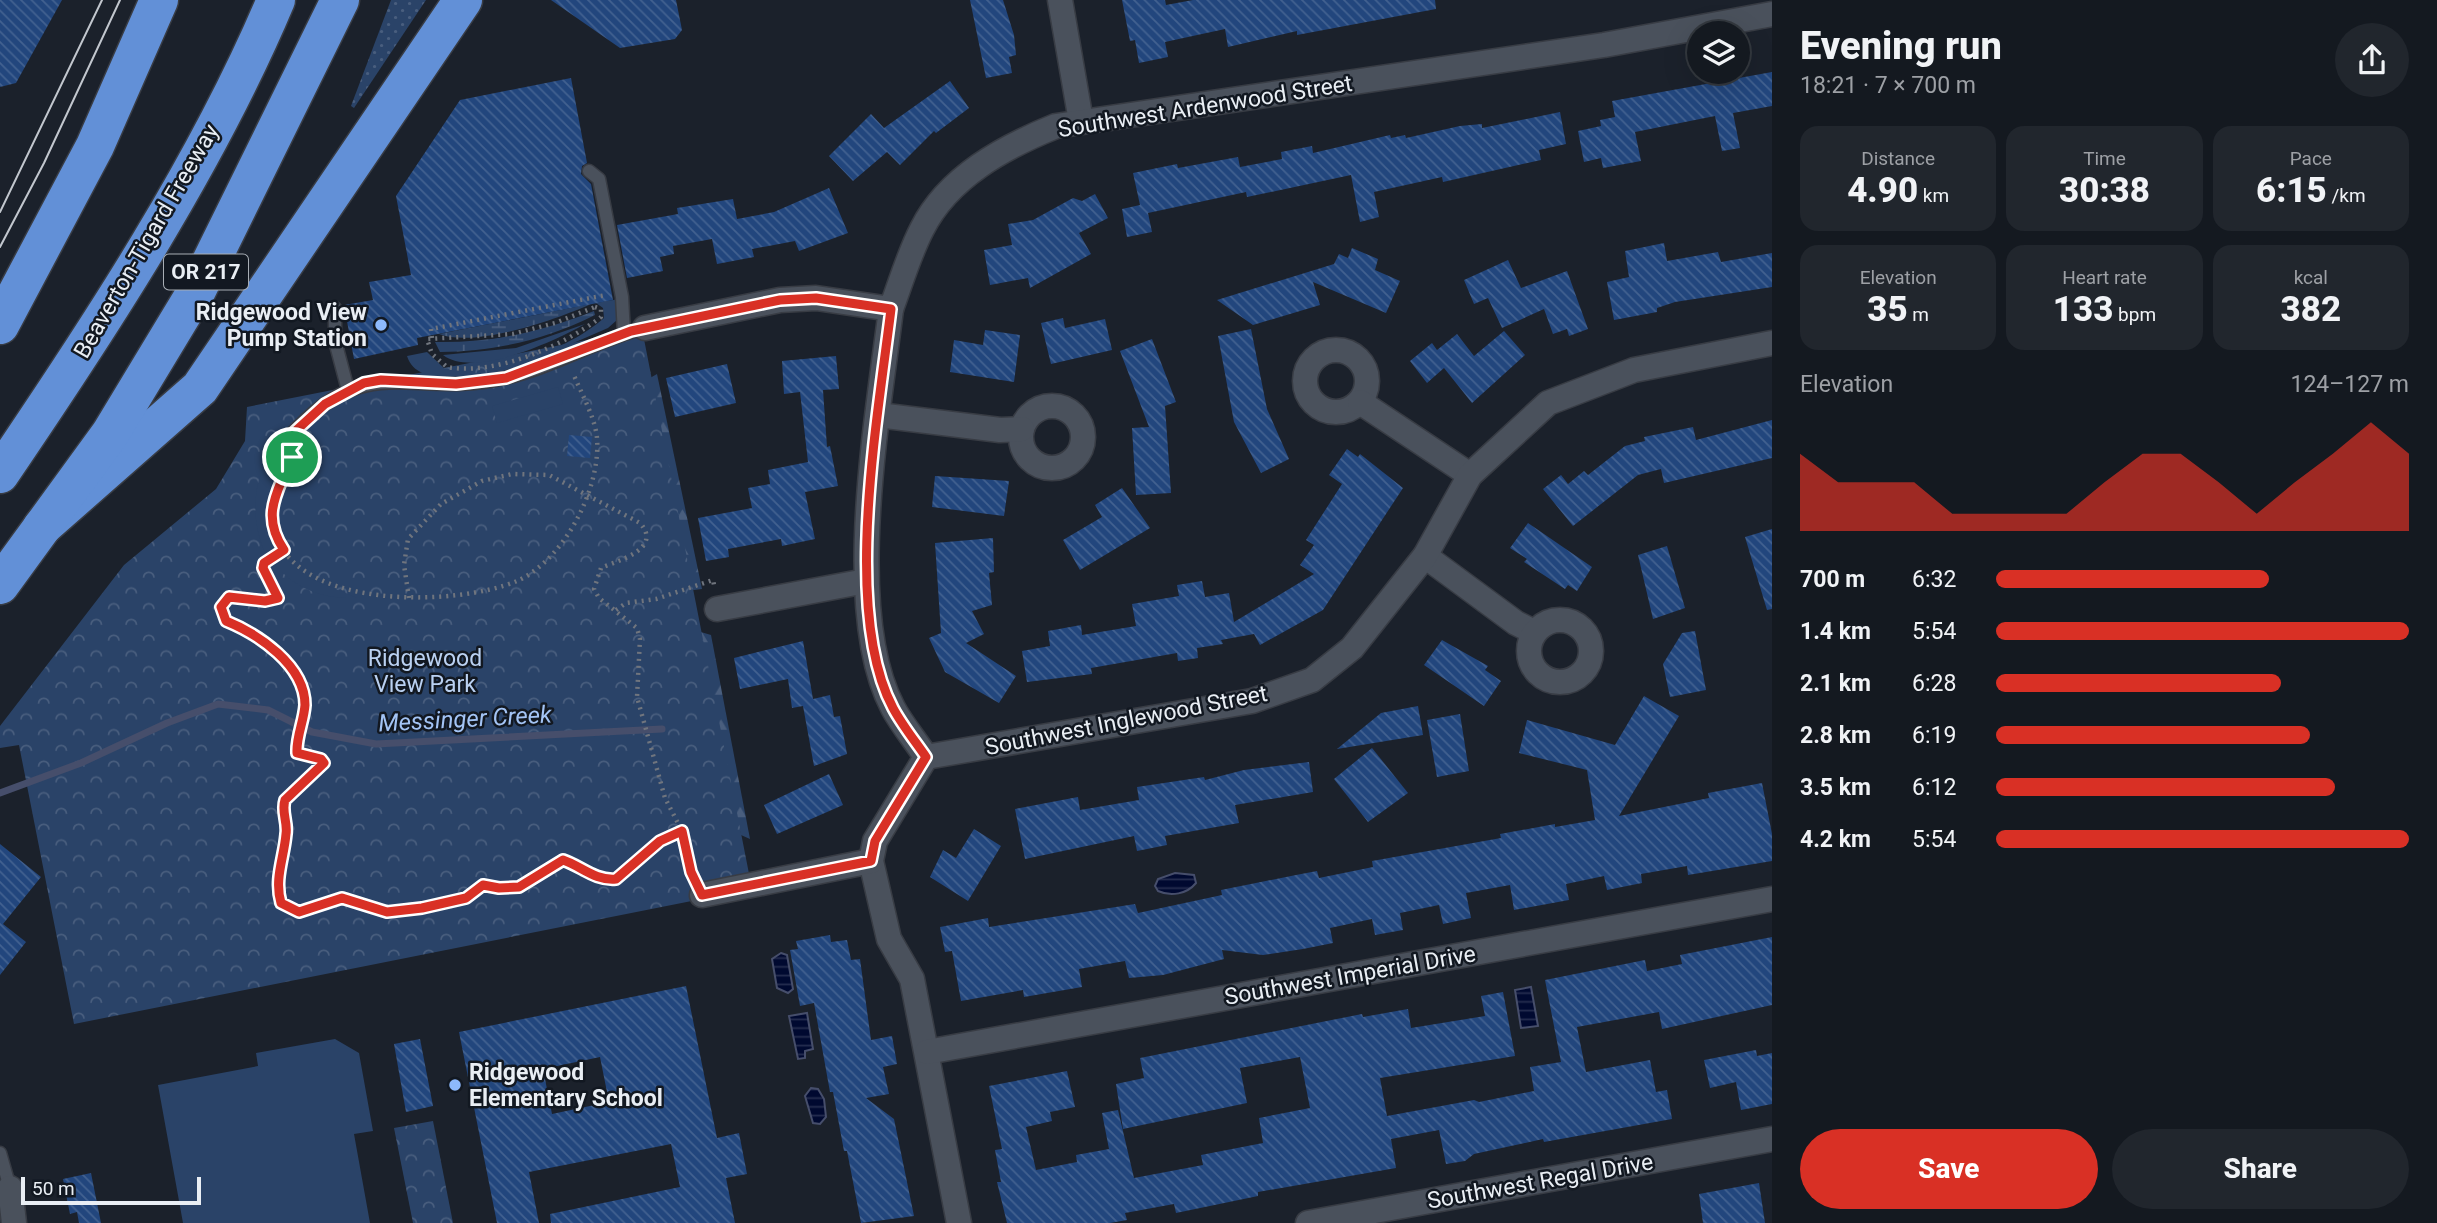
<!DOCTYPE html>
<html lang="en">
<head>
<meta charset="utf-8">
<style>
  :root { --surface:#141920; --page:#21262d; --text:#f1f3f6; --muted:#9da0a5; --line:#33383e; --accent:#d93025 }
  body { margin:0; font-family:Roboto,sans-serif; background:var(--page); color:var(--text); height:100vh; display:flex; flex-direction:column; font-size:26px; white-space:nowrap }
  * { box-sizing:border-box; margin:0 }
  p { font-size:23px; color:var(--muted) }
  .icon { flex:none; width:38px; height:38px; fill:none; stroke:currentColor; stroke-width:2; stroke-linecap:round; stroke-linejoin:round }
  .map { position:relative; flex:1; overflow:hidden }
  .panel { display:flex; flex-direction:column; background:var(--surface); width:665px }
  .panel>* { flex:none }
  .fabs { position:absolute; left:1687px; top:21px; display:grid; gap:14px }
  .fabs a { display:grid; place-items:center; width:63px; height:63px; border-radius:50%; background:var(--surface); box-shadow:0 7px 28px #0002,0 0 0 2px var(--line); font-size:35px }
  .scale { position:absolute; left:21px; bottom:18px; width:180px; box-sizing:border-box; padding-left:7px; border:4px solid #e9eef4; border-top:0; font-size:19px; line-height:24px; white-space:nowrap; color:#e9eef4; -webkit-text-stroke:5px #121821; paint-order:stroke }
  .pin { position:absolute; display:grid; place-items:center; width:60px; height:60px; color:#fff; margin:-30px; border:4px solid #fff; border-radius:50%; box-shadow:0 2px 7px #0007 }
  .round { display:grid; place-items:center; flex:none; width:74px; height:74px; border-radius:37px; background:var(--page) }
  .summary { display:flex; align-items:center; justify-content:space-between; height:119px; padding:0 28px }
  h1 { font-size:38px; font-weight:800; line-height:52px }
  .stats { display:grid; grid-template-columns:repeat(3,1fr); gap:10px; height:119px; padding:7px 28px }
  .stats div { display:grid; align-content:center; border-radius:18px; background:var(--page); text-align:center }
  .stats b { font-size:35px; font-weight:800 }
  .stats small { font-size:19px; font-weight:400 }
  .stats p { font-size:19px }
  .chart { height:196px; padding:14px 28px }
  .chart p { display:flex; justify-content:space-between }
  .chart svg { width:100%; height:126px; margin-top:7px; fill:var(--accent); opacity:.7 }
  .cta { display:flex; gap:14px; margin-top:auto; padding:14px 28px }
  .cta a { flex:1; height:80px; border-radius:42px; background:var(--accent); color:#fff; font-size:28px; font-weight:800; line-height:80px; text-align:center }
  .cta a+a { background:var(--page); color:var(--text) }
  ul { padding:0 28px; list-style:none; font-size:23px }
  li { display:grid; grid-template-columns:112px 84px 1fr; align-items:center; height:52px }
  li i { height:18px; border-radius:9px; background:var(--accent) }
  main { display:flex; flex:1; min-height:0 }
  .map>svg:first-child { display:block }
  .grass { fill:url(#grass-dots) }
  .forest { fill:url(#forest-firs) }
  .wetland { fill:url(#wetland-marsh) }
  .park { fill:url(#park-crowns) }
  .garden { fill:#2a4368 }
  .water { fill:url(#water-rules); stroke:#464e6b; stroke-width:2 }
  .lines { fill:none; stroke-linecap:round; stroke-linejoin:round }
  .stream { stroke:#464e6b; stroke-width:7 }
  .building { fill:url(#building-back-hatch); fill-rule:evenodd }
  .lane-casing { stroke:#383c44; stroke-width:15 }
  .street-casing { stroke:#383c44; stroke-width:27 }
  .highway-casing { stroke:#383c44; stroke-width:41 }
  .path { stroke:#70757e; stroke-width:4.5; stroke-dasharray:2 5; stroke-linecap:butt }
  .lane { stroke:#4a515c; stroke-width:12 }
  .street { stroke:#4a515c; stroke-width:24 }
  .highway { stroke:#6290d7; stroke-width:38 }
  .tram { stroke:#c2c7ce; stroke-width:2 }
  .route-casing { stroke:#fff; stroke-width:14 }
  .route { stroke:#d93025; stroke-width:9 }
  .poi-dot { fill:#8db9fc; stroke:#121821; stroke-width:2.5 }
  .labels { text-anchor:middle; stroke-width:5; stroke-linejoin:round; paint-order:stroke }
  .shield { fill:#121821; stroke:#a8aeb5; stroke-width:2 }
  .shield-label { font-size:21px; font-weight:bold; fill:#e9eef4 }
  .street-label { font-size:23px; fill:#e9eef4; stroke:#121821 }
  .poi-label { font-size:23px; font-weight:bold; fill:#e9eef4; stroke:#121821; text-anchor:end }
  .park-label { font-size:23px; fill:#bad1f2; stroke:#121821 }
  .water-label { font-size:24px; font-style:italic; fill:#a3c4f5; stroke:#121821 }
</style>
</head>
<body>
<main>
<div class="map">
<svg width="1772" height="1223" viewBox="0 0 1772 1223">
  <defs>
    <pattern id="grass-dots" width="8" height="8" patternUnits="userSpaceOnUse" patternTransform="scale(1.75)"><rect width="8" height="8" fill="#2a4368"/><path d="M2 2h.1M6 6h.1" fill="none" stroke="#495e7e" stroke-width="1.8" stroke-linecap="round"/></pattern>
    <pattern id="forest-firs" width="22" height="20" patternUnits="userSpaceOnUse" patternTransform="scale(1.75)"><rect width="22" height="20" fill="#2a4368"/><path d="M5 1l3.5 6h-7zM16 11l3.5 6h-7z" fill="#495e7e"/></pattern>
    <pattern id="wetland-marsh" width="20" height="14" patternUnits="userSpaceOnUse" patternTransform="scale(1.75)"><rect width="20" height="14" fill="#2a4368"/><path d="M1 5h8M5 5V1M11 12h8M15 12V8" fill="none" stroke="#495e7e"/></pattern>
    <pattern id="park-crowns" width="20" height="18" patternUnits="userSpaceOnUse" patternTransform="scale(1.75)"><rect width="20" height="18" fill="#2a4368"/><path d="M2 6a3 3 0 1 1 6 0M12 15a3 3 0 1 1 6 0" fill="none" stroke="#495e7e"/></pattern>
    <pattern id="water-rules" width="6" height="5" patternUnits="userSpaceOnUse" patternTransform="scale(1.75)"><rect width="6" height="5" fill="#000930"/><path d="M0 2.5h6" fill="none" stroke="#252d4f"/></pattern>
    <pattern id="building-back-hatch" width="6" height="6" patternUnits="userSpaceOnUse" patternTransform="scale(1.75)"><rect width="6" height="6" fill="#22467d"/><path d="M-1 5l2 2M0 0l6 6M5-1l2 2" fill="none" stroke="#426190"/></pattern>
  </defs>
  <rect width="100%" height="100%" fill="#1b212b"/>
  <polygon class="grass" points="391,0 426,0 354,108 351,106"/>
  <g class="forest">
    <polygon points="657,374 702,589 694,590 681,586 650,378"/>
    <polygon points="694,630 711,635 750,839 741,835"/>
  </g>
  <g class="wetland">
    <path d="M591,304C555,320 475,348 439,334Z"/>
    <path d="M594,311L595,315C545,340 496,351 440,352L435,342C492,343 541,332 594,311Z"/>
  </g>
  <g class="park">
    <polygon points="642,329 752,889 74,1024 19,745 0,748 0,726 124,565 216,489 245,441 247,407"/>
    <polygon points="433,1121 453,1223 413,1223 394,1128"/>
  </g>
  <g class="garden">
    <path d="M619,299L617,320L608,328L532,361L487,373V369C528,360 572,346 604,318L603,308L596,303Z"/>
    <path d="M585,324C555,341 474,379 443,355L516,348Z"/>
    <path d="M427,352L445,369L466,371L467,376C445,376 415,381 407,356Z"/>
    <polygon points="558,387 563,404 497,423 492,406"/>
    <path d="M279,438L290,449C270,477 261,514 276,546L265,553C248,513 254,473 279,438Z"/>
    <path d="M283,557L309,578L357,598C323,599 297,590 274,564Z"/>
    <polygon points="335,1039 359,1053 373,1131 354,1134 370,1223 183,1223 158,1085 258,1066 256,1053"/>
  </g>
  <g class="water">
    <path d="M1175,873L1194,875L1196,883C1187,894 1171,897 1158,891L1155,886L1158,879Z"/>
    <polygon points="781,953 787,955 793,989 788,993 777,988 772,959"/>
    <polygon points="1531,987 1538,1026 1521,1028 1515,990"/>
    <polygon points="807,1013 813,1049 805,1051 805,1058 798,1059 789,1016"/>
    <polygon points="811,1088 818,1089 824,1099 826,1117 820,1124 813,1123 805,1096"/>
  </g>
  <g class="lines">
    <polyline class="stream" points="0,793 81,763 167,723 218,704 268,710 312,732 376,744 662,729"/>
  </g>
  <g class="building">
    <polygon points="0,0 62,0 16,83 0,87"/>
    <polygon points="551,0 676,0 682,30 675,39 620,48"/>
    <polygon points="970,0 1003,0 1014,35 1016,55 1009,57 1012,73 986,78"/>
    <polygon points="1122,0 1165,0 1166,5 1193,0 1435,0 1436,9 1297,35 1297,31 1228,47 1225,29 1165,42 1168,57 1139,63 1135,40 1130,41"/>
    <polygon points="1772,72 1772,106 1733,113 1740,148 1722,151 1715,116 1635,132 1641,161 1603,168 1601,158 1584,162 1578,131 1601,126 1600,120 1615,117 1612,101"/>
    <polygon points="571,78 587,163 582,166 581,174 591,184 613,300 417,338 418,345 354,359 344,305 373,300 369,282 411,275 396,196 460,100"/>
    <polygon points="950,81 969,108 936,133 934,131 900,165 887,152 853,181 829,156 871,114 884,128"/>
    <polygon points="1560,112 1566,144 1539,150 1541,160 1443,182 1442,177 1374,192 1379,217 1360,222 1351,175 1247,197 1246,192 1148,213 1152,232 1127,237 1122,209 1140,205 1133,173 1177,164 1178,168 1238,157 1240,167 1282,159 1281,152 1312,146 1313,153 1390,135 1391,138 1405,135 1406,138 1460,126 1482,124 1482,128"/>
    <polygon points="829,188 848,233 799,251 795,241 752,249 754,257 717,264 712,239 673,246 674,254 660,257 663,271 627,278 617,225 678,214 677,208 733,199 737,219 774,212"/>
    <polygon points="1095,194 1108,218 1079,233 1091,254 1030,288 1028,278 990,285 984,250 1012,245 1008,224 1033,220 1073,198 1082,201"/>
    <polygon points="1664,243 1667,261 1718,252 1721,262 1772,253 1772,287 1675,302 1657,308 1657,312 1614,320 1607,282 1629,277 1625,251"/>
    <polygon points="1352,248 1378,259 1375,270 1400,281 1386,313 1313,282 1320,305 1253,325 1217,300 1334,264 1339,254 1348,258"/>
    <polygon points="1508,260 1521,288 1567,271 1588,329 1569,336 1567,329 1553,334 1544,309 1502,328 1488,298 1474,304 1464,280"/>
    <polygon points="1063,318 1065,328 1105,319 1112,350 1051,364 1041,323"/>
    <polygon points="1251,329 1267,409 1289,459 1261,473 1234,422 1218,336"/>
    <polygon points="985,330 1020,335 1014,382 950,372 954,340 983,345"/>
    <polygon points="1504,331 1525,355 1472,403 1444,368 1427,383 1410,361 1432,343 1437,350 1457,334 1474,356"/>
    <polygon points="1152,339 1176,402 1165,406 1171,493 1136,495 1132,428 1149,427 1120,351"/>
    <polygon points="836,356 839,389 823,390 827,447 830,446 838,486 805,492 815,539 782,546 781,539 728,549 729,557 706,561 698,518 752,508 748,488 770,484 768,470 808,462 800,392 784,394 782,361"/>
    <polygon points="727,364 736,403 675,417 666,378"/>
    <polygon points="1772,420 1772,458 1664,483 1661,469 1638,475 1573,526 1543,489 1561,475 1568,484 1584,471 1588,475 1625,446 1645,441 1644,437 1693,427 1696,440"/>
    <polygon points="569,435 592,437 590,458 567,456"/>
    <polygon points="1347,449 1358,457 1360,454 1403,488 1323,610 1260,645 1254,634 1221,640 1223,644 1197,648 1198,658 1178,661 1177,653 1091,668 1092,674 1027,682 1022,651 1050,646 1048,631 1081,625 1082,635 1136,626 1132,604 1179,596 1177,585 1202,581 1205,597 1229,593 1234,622 1314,574 1300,565 1314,545 1306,540 1342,484 1329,475"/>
    <polygon points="935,476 1009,481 1004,516 932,507"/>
    <polygon points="1122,488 1150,528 1080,570 1063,540 1102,517 1095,505"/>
    <polygon points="1528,523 1592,567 1577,591 1568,585 1565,589 1524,562 1527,559 1510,548"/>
    <polygon points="1772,529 1772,609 1767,610 1745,537"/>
    <polygon points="993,538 994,572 989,573 992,605 972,611 984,634 966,643 1016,676 999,703 945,672 929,638 941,633 935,543"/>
    <polygon points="1667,546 1685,608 1653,619 1638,555"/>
    <polygon points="1695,631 1706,690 1670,697 1663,664 1682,633"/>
    <polygon points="1442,640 1488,666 1485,670 1501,681 1484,706 1424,665"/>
    <polygon points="803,641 813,699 830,695 834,717 840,716 847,754 814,766 803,706 792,708 788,679 740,689 734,658"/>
    <polygon points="1644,696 1679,716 1619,816 1709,798 1708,793 1762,783 1772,834 1772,861 1688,875 1687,866 1641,874 1642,883 1607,890 1604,876 1566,884 1569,900 1514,910 1510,885 1466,893 1471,918 1443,924 1439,905 1400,913 1403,930 1375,935 1372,919 1330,928 1333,943 1303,949 1263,955 1222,950 1224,959 1163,975 1129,978 1125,961 1079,969 1082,987 1024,997 1023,990 961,1001 952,951 945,952 940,927 988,918 989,927 1135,904 1138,913 1222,895 1221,890 1296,875 1317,871 1319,878 1373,867 1372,861 1501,838 1500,834 1555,824 1555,827 1595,820 1587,770 1519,753 1527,720 1615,745"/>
    <polygon points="1418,706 1423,735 1337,749 1381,713"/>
    <polygon points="1460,714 1469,771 1437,777 1427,720"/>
    <polygon points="1372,748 1408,793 1368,822 1334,779"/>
    <polygon points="1309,762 1313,792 1235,805 1239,823 1165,836 1167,845 1137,851 1134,836 1025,859 1015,809 1078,797 1080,810 1139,800 1137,787 1204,777 1205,780 1244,770"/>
    <polygon points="829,774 843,805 777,834 764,805"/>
    <polygon points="974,829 1001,846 968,901 930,877 943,850 956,858"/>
    <polygon points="0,844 41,877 3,924 26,942 0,975"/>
    <polygon points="830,935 831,942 847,940 851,960 860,959 871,1040 892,1036 897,1064 883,1067 889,1094 866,1098 894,1119 914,1216 861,1223 847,1151 844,1151 833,1092 830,1092 814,1003 800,1006 790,950 798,949 796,941"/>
    <polygon points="1772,937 1772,1005 1662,1029 1659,1012 1577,1027 1586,1072 1650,1060 1656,1092 1667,1090 1672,1119 1544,1142 1543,1139 1474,1154 1465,1161 1446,1164 1439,1130 1391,1139 1396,1168 1258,1192 1258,1196 1176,1213 1174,1204 1125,1213 1127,1220 1110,1223 1007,1223 997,1182 1001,1182 995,1150 1002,1149 989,1086 1067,1071 1075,1107 1050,1112 1052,1121 1026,1127 1036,1170 1077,1162 1076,1155 1109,1149 1102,1113 1118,1110 1134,1178 1203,1165 1201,1155 1263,1143 1259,1118 1310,1108 1300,1057 1240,1068 1247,1103 1123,1129 1116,1084 1144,1078 1140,1058 1362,1014 1363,1017 1408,1009 1411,1028 1485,1016 1481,996 1503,992 1515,1056 1380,1078 1387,1116 1474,1100 1479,1102 1534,1091 1530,1067 1561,1062 1545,980 1645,960 1647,971 1682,964 1680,955"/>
    <path d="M686,986L717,1138L739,1133L747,1174L726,1178L735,1223H551L550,1214L680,1187L671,1144L529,1172L539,1223H497L459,1032ZM600,1057L609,1102L552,1114L543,1069Z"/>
    <polygon points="420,1039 433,1106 406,1112 394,1044"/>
    <polygon points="1756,1050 1757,1056 1772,1053 1772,1104 1741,1110 1736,1082 1710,1088 1704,1060"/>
    <polygon points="91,1173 101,1223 79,1223 77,1212 70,1214 63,1179"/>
    <polygon points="1759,1183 1765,1223 1703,1223 1699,1194"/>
  </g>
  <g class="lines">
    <g class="lane-casing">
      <g id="lane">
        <polyline points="589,171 599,179 622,297 624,334"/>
        <polyline points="335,308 335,341 348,390"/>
        <path d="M289,437C368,348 410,400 505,378C553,367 597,340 645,328"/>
        <polyline points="0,1153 10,1188"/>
      </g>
    </g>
    <g class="street-casing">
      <g id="street">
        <polyline points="1060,0 1081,121"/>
        <path d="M891,309C878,416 842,612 893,708C902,725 916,741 926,757"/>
        <path d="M645,328L780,300L816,298L891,309C901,282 909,254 922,229C948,177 1004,147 1056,126L1604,45L1772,14"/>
        <circle cx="1336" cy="381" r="31"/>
        <polyline points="1360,402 1470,475"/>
        <circle cx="1052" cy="437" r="31"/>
        <polyline points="878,415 1000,430 1022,429"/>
        <polyline points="1425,556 1516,623 1534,632"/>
        <polyline points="717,609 866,581"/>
        <circle cx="1560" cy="651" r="31"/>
        <polyline points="926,757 1252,701 1312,680 1352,648 1425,556 1470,475 1548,403 1634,370 1772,343"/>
        <polyline points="926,757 875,841 871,861 889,939 912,979 959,1223"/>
        <polyline points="702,895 871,861"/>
        <polyline points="927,1052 1772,899"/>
        <polyline points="10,1188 14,1223"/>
        <polyline points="1308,1223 1772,1139"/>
      </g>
    </g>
    <g class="highway-casing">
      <g id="highway">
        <polyline points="0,325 95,146 159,0"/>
        <path d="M0,474C100,327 207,164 276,0"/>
        <polyline points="42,527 200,388 463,0"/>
        <polyline points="0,585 110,434 197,290 340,0"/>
      </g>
    </g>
    <g class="path">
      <path d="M595,307L601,309V317C563,346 495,376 447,367L432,354L427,339L513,334L555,323Z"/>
      <polyline points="432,338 431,329 606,295"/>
      <path d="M292,452C289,480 264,496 275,533C299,611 458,606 517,581C564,560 601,489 597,438C595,417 581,393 573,373"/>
      <path d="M284,550L264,563L263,568L278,598L266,601L229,597L221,607L226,621C258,634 305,665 305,705C304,721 296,737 297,753L321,759L324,763L285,800L282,809L287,835L277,890L281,903L288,909L299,912L342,898L387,912L422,908L466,898L483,885C504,890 522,888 541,876C549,871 553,864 563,860C581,866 595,881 616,879L660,841L682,831"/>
      <path d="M409,598L404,565L408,539L441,504L482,481L512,474L549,475L640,523C663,549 619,560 601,568L594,589L599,598L637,628L640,639L637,697L665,798L682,831L693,876"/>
      <polyline points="616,610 626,603 656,599 713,580 714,585"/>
    </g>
    <use href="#lane" class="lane"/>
    <use href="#street" class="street"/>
    <use href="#highway" class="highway"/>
    <g class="tram">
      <polyline points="0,212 102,0"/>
      <polyline points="0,247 44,163 120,0"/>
    </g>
  </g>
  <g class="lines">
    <g class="route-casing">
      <path id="route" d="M816,298L891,309C878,417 842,612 893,708C902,725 915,741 926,757L875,841L871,861L702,895L691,872L682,831L660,841L616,879C595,881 581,866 563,860L519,887L499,888L483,885L466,898L422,908L387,912L342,898L299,912L281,903C274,879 284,858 286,834C288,822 281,812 285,800L324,763L321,759L297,753C296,737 304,721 305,705C305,665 258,634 226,621L221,607L229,597L265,601L278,598L263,568L264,563L284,550C251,501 299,476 289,437L325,404L364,383L381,380L456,384L506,378L631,331L780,300Z"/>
    </g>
    <use href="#route" class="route"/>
  </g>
  <g class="poi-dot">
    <circle cx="381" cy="325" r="7"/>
    <circle cx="455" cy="1085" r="7"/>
  </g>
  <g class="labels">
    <rect class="shield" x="164" y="254.5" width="84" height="35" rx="5"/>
    <g class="shield-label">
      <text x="206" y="279">OR 217</text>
    </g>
    <g class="street-label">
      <text transform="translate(1205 106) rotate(-9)" y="8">Southwest Ardenwood Street</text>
      <text transform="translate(146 241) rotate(-60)" y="8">Beaverton-Tigard Freeway</text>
      <text transform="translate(1126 720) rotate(-11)" y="8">Southwest Inglewood Street</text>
      <text transform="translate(1350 975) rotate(-10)" y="8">Southwest Imperial Drive</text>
      <text transform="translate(1540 1181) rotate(-10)" y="8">Southwest Regal Drive</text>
    </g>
    <g class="poi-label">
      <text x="367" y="320">Ridgewood View<tspan x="367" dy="26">Pump Station</tspan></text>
      <text x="469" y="1080" text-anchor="start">Ridgewood<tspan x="469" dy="26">Elementary School</tspan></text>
    </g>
    <g class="park-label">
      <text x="425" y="666">Ridgewood<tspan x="425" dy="26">View Park</tspan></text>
    </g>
    <g class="water-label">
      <text transform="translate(465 719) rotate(-3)" y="8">Messinger Creek</text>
    </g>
  </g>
</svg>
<div class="fabs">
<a><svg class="icon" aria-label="layers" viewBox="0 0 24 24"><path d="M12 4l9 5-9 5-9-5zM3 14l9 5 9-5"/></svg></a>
</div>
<div class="scale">50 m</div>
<div class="pin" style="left:292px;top:457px;background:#1e9e55"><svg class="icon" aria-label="arrive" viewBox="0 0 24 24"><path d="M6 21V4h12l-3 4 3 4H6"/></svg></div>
</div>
<section class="panel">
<div class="summary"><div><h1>Evening run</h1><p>18:21 · 7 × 700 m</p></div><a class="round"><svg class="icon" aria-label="share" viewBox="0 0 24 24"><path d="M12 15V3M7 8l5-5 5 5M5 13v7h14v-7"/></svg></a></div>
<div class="stats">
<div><p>Distance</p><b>4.90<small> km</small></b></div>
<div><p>Time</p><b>30:38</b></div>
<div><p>Pace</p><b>6:15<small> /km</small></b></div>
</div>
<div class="stats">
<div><p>Elevation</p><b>35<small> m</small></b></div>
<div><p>Heart rate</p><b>133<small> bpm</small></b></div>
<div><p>kcal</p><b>382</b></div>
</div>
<div class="chart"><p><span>Elevation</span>124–127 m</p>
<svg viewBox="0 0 160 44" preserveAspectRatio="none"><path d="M0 44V17L10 27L20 27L30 27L40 38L50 38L60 38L70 38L80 27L90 17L100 17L110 27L120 38L130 27L140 17L150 6L160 17V44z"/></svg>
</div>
<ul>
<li><b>700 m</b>6:32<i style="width:66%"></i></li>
<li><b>1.4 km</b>5:54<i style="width:100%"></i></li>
<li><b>2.1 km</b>6:28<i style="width:69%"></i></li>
<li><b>2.8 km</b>6:19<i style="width:76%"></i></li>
<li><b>3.5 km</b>6:12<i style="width:82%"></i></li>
<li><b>4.2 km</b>5:54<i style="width:100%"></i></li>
</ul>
<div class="cta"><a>Save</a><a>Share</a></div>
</section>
</main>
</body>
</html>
